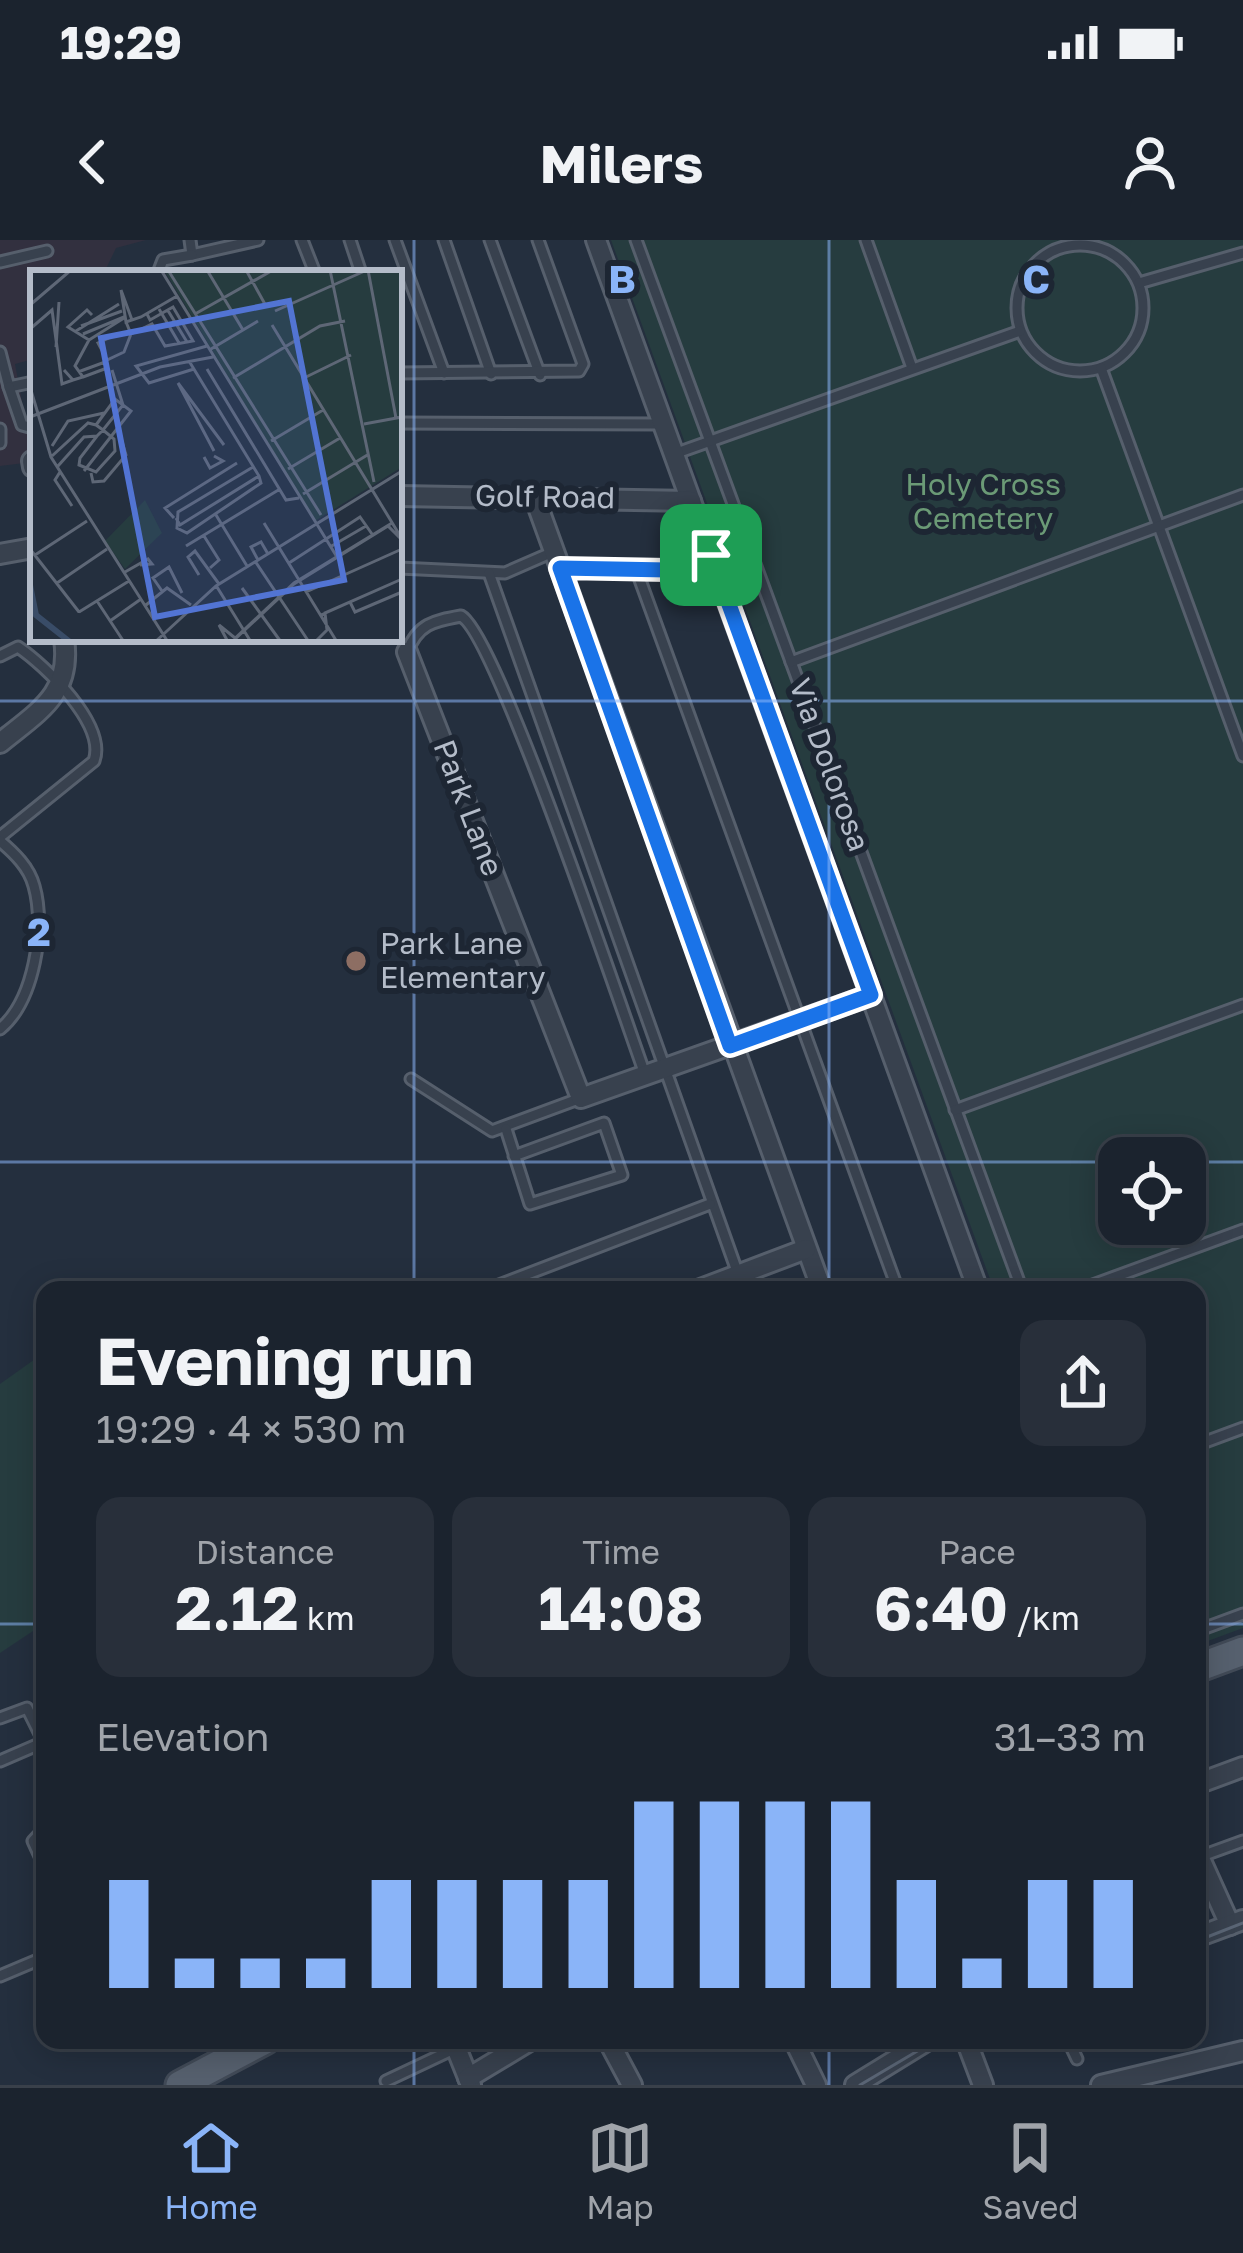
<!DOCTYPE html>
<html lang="en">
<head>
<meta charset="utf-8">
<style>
  :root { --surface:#1b232e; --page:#282f3a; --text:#f1f3f6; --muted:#a0a4aa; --line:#39404a; --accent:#8ab4f8 }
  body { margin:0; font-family:"Golos Text",sans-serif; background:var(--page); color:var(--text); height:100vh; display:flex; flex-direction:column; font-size:45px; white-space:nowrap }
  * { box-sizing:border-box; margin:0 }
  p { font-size:39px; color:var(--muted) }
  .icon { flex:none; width:66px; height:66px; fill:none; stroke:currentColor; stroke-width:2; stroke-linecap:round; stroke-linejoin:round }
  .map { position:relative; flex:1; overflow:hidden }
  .side { position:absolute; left:36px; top:1041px; width:1170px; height:768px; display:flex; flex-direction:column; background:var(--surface); border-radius:24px; box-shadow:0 6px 30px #0003,0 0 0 3px var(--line) }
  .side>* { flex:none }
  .controls { position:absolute; left:1098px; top:897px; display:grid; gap:24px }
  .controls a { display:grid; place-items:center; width:108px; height:108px; border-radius:24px; background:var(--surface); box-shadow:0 6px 30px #0003,0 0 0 3px var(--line); font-size:60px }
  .pin { position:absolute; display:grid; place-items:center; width:102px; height:102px; color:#fff; margin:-51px; border-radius:24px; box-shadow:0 6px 18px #0006 }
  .round { display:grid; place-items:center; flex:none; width:126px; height:126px; border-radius:24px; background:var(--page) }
  .summary { display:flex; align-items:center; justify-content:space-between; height:204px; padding:0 60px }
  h1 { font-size:66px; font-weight:700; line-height:90px }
  .figures { display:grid; grid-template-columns:repeat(3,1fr); gap:18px; height:204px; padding:12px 60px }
  .figures div { display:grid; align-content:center; border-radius:24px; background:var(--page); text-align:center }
  .figures b { font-size:60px; font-weight:700 }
  .figures small { font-size:33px; font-weight:400 }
  .figures p { font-size:33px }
  .chart { height:336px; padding:24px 60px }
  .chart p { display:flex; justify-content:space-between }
  .chart svg { width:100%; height:216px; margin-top:12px; stroke:var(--accent); stroke-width:6 }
  .status { display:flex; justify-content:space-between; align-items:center; height:84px; padding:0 60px; background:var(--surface); direction:ltr }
  .status svg { height:33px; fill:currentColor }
  header { display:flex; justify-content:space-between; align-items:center; height:156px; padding:0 60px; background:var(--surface); font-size:54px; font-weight:700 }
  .menu { display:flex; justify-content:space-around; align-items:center; height:168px; border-top:3px solid var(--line); background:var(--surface); font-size:33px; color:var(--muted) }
  .menu a { display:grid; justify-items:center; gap:6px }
  .menu .selected { color:var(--accent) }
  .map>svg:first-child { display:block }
  .medical { fill:#32303f }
  .green { fill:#263c3f; fill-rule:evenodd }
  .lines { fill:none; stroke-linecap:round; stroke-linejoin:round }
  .service-casing { stroke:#565f6c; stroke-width:15 }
  .minor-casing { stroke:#565f6c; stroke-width:24 }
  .primary-casing { stroke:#414a57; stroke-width:33 }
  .service { stroke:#38414e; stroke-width:9 }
  .minor { stroke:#38414e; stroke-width:18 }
  .primary { stroke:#56606e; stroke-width:27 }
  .tram { stroke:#5a6575; stroke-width:3 }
  .route-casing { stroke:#fff; stroke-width:24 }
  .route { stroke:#1a73e8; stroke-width:15 }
  .grid { fill:none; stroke:#8ab4f8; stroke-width:3; stroke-opacity:0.55 }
  .education-dot { fill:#8d6e63; stroke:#1d2633; stroke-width:4.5 }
  .labels { text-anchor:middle; stroke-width:12; stroke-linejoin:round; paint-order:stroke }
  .park-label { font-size:30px; fill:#6b9a76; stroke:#1d2633 }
  .street-label { font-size:30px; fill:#b4bcc9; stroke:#1d2633 }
  .poi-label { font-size:30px; fill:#b4bcc9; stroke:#1d2633; text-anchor:start }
  .inset-river { fill:none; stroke:#394c67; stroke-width:6 }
  .inset-road { fill:none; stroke:#5e6776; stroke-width:3 }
  .view { fill:#5274d3; fill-opacity:0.15; stroke:#5274d3; stroke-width:6 }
  .inset-edge { fill:none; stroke:#b4bcc9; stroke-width:6 }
  .grid-label { font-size:39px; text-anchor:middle; font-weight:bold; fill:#8ab4f8; stroke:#1d2633; stroke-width:12; stroke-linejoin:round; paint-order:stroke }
</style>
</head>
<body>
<div class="status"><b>19:29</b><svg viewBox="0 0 49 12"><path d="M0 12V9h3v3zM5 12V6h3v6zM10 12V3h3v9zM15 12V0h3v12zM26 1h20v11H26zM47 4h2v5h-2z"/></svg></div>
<header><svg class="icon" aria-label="back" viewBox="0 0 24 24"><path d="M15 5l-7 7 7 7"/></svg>Milers<svg class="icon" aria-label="person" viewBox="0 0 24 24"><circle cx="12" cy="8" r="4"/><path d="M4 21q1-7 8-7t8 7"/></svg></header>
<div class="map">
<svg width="1243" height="1845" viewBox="0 0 1243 1845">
  <rect width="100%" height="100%" fill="#242f3e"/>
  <polygon class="medical" points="0,0 146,0 116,8 104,33 33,33 33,119 15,124 33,222 0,226"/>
  <g class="green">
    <path d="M611,0H1243V1388L1197,1405V1050H994ZM1119,918H1185V984H1119Z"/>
    <polygon points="45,1112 45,1383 0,1413 0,1144"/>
  </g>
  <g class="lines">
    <g class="service-casing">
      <g id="service">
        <polyline points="190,0 192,15 258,0"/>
        <polyline points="302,0 315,33"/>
        <polyline points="350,0 361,33"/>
        <polyline points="395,0 444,133"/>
        <polyline points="444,0 491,134"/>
        <polyline points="490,0 540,135"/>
        <polyline points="636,0 1022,1050"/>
        <polyline points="866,0 912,128"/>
        <circle cx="1080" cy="68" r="63"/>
        <polyline points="0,22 47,11"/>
        <polyline points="158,33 163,20 192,15"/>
        <polyline points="1139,43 1243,13"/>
        <polyline points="0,112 9,147 33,142"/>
        <polyline points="1101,128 1243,516"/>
        <polyline points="399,133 579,131 583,124 538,0"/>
        <polyline points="9,147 22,185 33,188"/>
        <polyline points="399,183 663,184"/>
        <polyline points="0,189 0,203"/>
        <polyline points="674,214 1020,91"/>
        <polyline points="399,328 505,333 553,312"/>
        <polyline points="560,328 668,330 711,315"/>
        <polyline points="636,329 898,1050"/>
        <polyline points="489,333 738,1034"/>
        <path d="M407,412C418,384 433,381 461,376C496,394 623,773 646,837"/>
        <path d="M0,416L18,407C46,426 107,485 94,521L0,597"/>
        <polyline points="791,422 1243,255"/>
        <path d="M0,601C14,613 29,627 34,646C46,688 34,761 0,789"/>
        <polyline points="411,839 492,891 581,858"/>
        <polyline points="955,870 1243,765"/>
        <polyline points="506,889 530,964 622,935 604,883 514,916"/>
        <polyline points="486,1050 710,964"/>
        <polyline points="1079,1050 1243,990"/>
        <polyline points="1197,1205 1243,1188"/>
        <polyline points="1197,1391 1243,1374"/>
        <polyline points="0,1478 27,1468 44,1502 0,1521"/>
        <polyline points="45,1588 33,1601 45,1627"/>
        <polyline points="1199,1617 1243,1601"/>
        <polyline points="0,1736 45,1717"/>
        <polyline points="1068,1800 1077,1819"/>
        <polyline points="386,1841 456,1808"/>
      </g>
    </g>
    <g class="minor-casing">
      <g id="minor">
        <polyline points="596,0 978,1050"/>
        <polyline points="32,221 33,227"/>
        <polyline points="399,256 691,261"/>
        <polyline points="534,256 822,1050"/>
        <polyline points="0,314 33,308"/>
        <polyline points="407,412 581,858 871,755"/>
        <path d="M0,503C39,471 72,454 64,399"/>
        <polyline points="698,1050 806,1009"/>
        <polyline points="1197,1544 1243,1527"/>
        <polyline points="1197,1612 1230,1685"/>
        <polyline points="1197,1697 1243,1680"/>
        <polyline points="453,1800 471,1845"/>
        <polyline points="608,1800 632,1845"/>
        <polyline points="794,1800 816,1845"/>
        <polyline points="966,1800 983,1845"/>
        <polyline points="468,1838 531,1800"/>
        <polyline points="855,1845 928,1800"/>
        <polyline points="1101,1845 1243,1811"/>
      </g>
    </g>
    <g class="primary-casing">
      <g id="primary">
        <polyline points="1197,1428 1243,1411"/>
        <polyline points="180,1845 265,1800"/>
      </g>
    </g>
    <use href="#service" class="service"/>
    <use href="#minor" class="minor"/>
    <use href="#primary" class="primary"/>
    <g class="tram">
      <polyline points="1197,1701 1243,1683"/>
      <polyline points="860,1845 936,1800"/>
    </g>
  </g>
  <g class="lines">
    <g class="route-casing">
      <polygon id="route" points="711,315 871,755 730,806 560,328 668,330"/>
    </g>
    <use href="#route" class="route"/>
  </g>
  <path class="grid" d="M414,0V1050M829,0V1050M0,461H1243M0,922H1119M1185,922H1243M0,1384H45M1197,1384H1243M414,1800V1845M829,1800V1845"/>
  <circle class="education-dot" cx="356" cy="721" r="12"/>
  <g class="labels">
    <g class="park-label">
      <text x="983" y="255">Holy Cross<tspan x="983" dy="34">Cemetery</tspan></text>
    </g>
    <g class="street-label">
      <text transform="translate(545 257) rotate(1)" y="10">Golf Road</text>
      <text transform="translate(829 525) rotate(70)" y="10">Via Dolorosa</text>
      <text transform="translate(468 568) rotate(69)" y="10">Park Lane</text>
    </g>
    <g class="poi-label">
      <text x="380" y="714">Park Lane<tspan x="380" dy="34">Elementary</tspan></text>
    </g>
  </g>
  <g transform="translate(30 30)">
    <rect width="372" height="372" fill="#242f3e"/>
    <path d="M134,0H372V197L285,251ZM115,230L132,263L95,299L75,271Z" fill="#263c3f"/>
    <path class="inset-river" d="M0,315L6,345L40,372"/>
    <path class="inset-road" d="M131,0L307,287M138,0L291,245M177,0L213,60M216,0L236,36M300,0L344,212M338,0L366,148M0,35L41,0M129,39L149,73M137,39L157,72M245,41L337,0M165,44L243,0M102,50L91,20L96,52L111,47L147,26M96,52L101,64L122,54L135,76L163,71L143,37L120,50L117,44M242,55L372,269M51,56L92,41M0,59L22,40L32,114L43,110L34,100M46,61L89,34M53,64L94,47M79,68L68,73L77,90L94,82L101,64M59,70L94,48M26,77L29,32M181,79L228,51M159,91L229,206L231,213L157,263L147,258L148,242L223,197M164,99L119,113L106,96L177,76M177,99L256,230L269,228M48,102L75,92L77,98L53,107M203,108L290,56L315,51M274,108L321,85M43,110L53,107L45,96L59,70L38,57L57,40L62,45M0,117L21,187L138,372M0,147L130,97L183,87M334,154L372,147M241,171L293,140M22,176L38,151L74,143M184,181L148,113L194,175M22,186L58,153L66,155L73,160L84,169L85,181L66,202L49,195L50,188L67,166L73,160L93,135L82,100M174,187L180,198L193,191L184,186M28,196L54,167L67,166M258,199L310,168M54,201L101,141L85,129L66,155M30,202L25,210L42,236M61,203L63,212L74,211L96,185L88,158M273,224L339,184M186,245L217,296M144,248L135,238L207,193M146,248L150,255L229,206M234,253L307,372M174,266L189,290L180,298M156,276L250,219M300,277L336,256M0,279L49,342M5,285L57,251M228,290L221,277L231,272L238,284M225,291L279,372M259,293L330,247L342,264M95,302L118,289L122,294L110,295M169,305L158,287L165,281L189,314M27,313L77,279M187,317L221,372M212,318L251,372M132,321L123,308L139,297L152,323M276,322L372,279M67,331L94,372M320,332L325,342L372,322M116,335L137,318L161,335M49,342L99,311M291,345L372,309M80,351L111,329M125,372L186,316L372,201M198,372L189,355L205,368M201,372L264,313L362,253M202,372L264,314L358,256L372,270M285,372L297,360L295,343L372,309"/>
    <path class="view" d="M259,31L314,310L125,347L71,68Z"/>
    <rect width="372" height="372" class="inset-edge"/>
  </g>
  <g class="grid-label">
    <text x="622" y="53">B</text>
    <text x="1036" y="53">C</text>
    <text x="39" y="706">2</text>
  </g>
</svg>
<div class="controls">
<a><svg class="icon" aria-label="locate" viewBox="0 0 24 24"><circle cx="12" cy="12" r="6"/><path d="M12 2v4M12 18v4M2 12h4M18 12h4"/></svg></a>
</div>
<div class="pin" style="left:711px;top:315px;background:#1e9e55"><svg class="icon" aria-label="arrive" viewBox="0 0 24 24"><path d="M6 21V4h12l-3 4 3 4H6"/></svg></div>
<section class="side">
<div class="summary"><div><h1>Evening run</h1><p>19:29 · 4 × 530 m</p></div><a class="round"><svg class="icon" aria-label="share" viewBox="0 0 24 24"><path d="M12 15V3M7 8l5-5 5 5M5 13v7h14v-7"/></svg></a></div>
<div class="figures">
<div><p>Distance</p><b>2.12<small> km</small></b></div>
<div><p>Time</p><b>14:08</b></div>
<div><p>Pace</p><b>6:40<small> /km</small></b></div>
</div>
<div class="chart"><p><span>Elevation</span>31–33 m</p>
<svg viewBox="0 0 160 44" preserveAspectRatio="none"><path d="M5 44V22M15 44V38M25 44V38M35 44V38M45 44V22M55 44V22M65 44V22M75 44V22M85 44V6M95 44V6M105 44V6M115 44V6M125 44V22M135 44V38M145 44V22M155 44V22"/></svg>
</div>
</section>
</div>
<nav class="menu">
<a class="selected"><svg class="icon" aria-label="home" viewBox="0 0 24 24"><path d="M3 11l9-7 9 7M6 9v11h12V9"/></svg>Home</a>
<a><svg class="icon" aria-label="map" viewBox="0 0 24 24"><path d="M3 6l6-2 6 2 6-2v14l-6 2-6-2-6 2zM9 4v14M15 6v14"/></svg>Map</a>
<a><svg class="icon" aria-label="saved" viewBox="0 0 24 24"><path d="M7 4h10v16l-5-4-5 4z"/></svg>Saved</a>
</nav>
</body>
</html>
